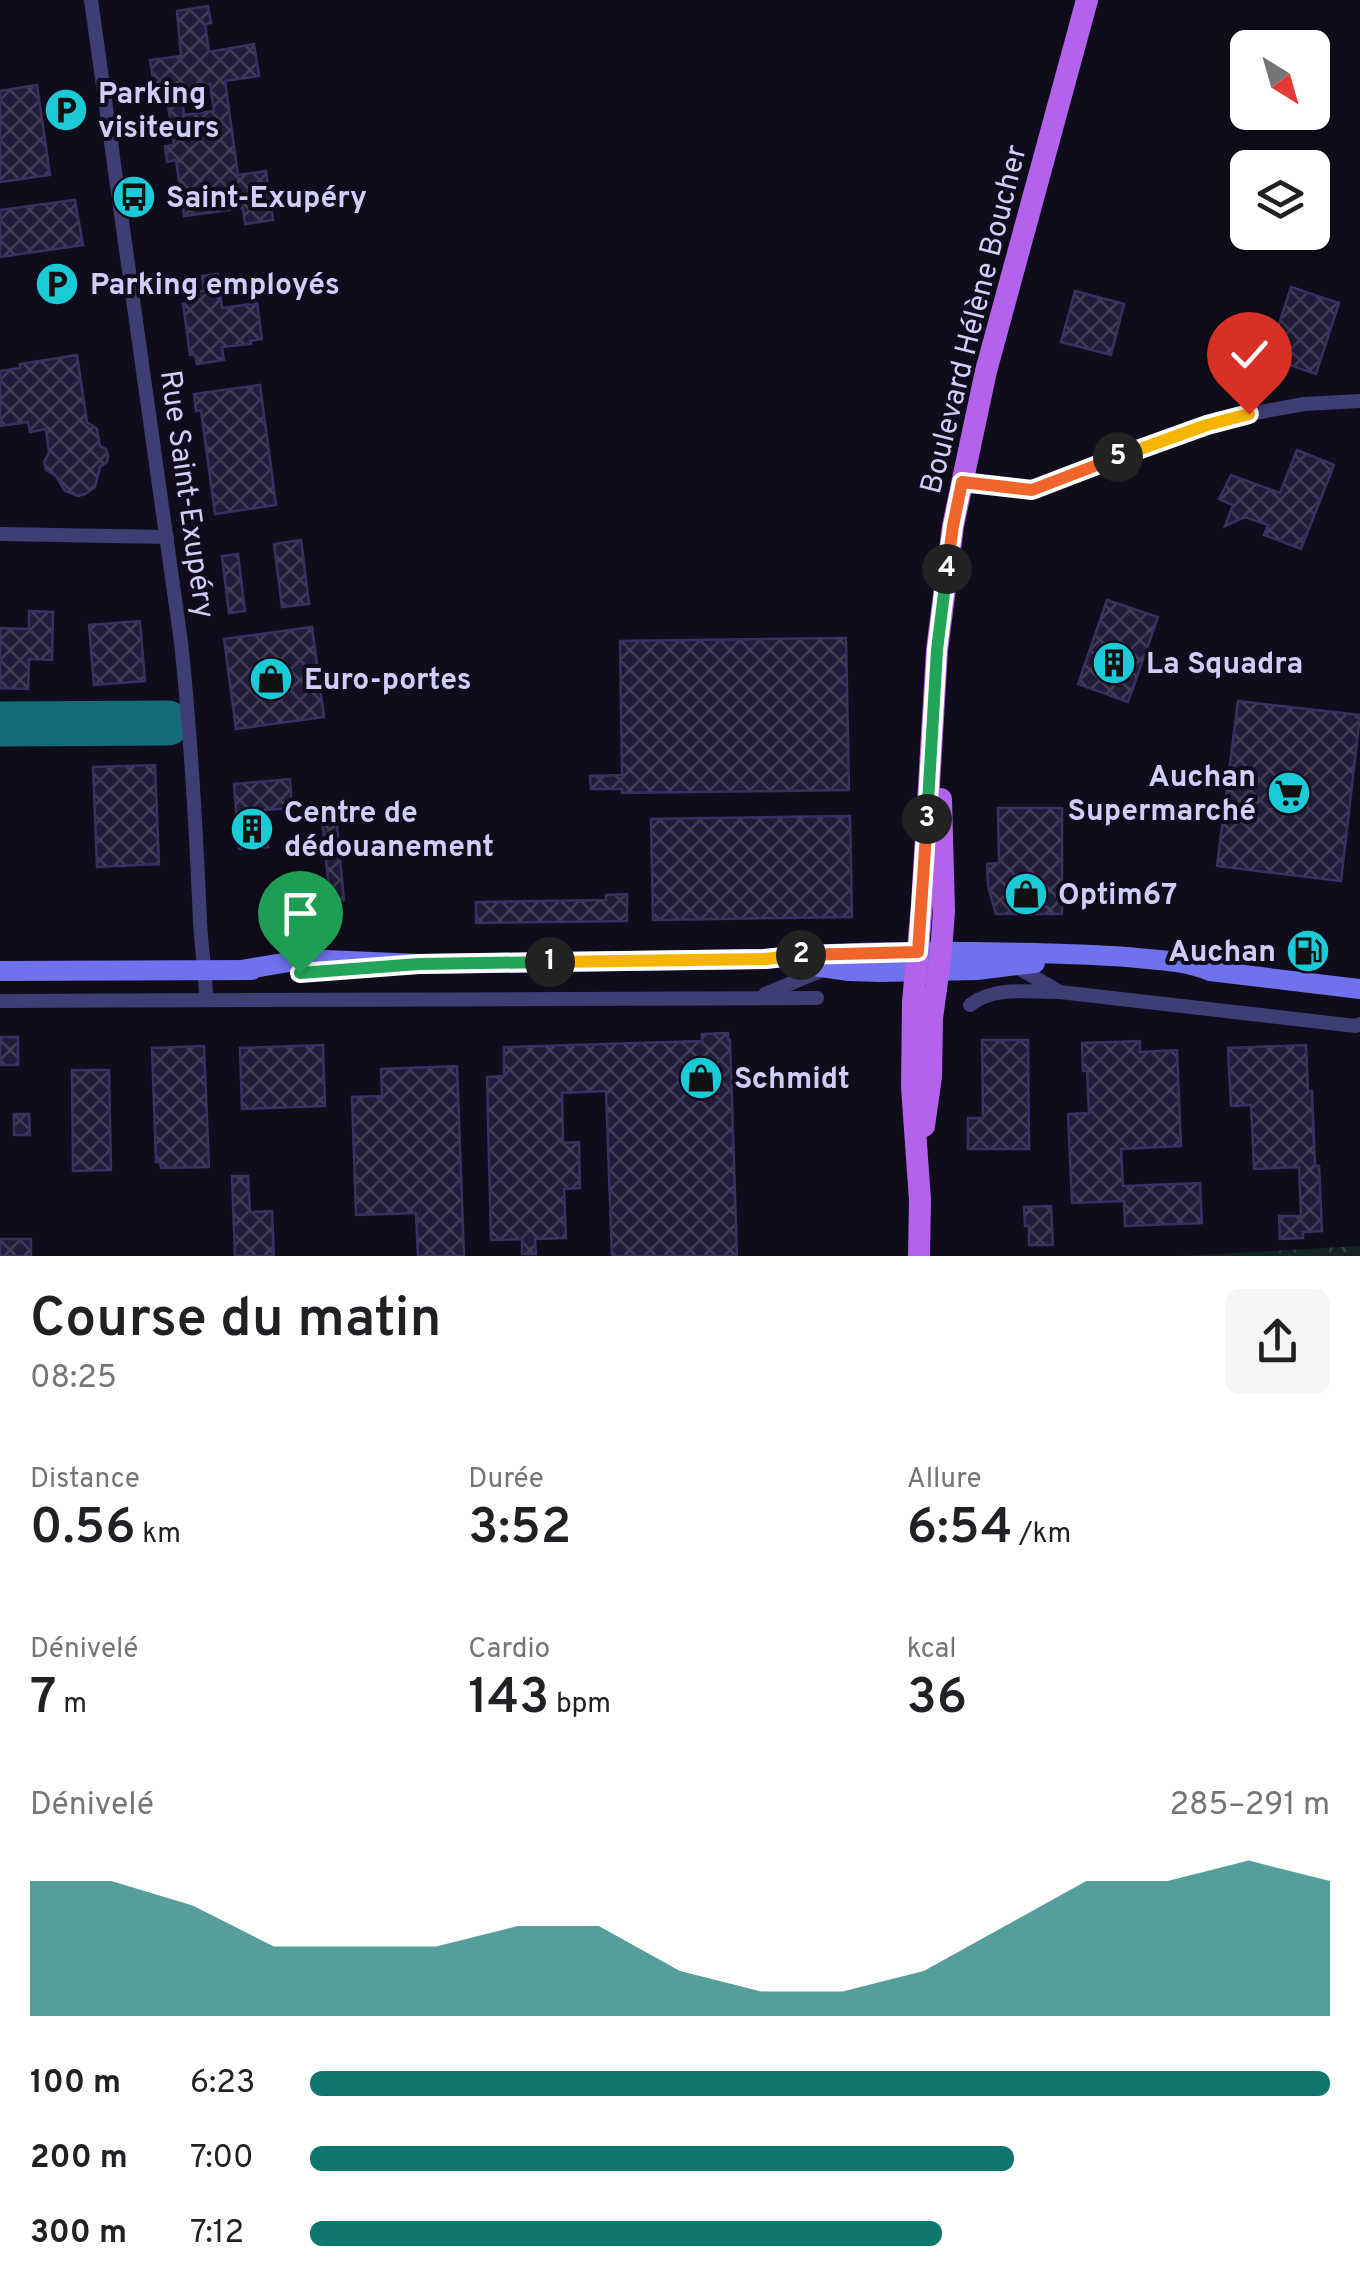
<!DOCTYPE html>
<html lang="fr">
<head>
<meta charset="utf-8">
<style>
  :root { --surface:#fff; --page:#f6f6f6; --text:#202124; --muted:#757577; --accent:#0f766e }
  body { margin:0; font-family:Overpass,sans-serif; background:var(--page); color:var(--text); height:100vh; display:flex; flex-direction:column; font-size:38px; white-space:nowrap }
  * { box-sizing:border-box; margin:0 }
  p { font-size:32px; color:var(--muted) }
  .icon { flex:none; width:55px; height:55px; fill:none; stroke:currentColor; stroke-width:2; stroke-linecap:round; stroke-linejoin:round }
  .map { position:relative; height:1256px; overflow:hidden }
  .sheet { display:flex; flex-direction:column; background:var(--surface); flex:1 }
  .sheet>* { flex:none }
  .needle { width:65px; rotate:143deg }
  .buttons { position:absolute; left:1230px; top:30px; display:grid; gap:20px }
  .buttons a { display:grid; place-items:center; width:100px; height:100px; border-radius:15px; background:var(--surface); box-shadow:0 5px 15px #0003; font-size:50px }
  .pin { position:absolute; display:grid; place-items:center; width:85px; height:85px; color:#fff; margin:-102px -42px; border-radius:50% 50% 50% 0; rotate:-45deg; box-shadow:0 0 10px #0007 }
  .pin .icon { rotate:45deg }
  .km { position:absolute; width:50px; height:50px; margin:-25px; border-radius:50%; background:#222; color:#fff; font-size:28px; line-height:50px; text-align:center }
  .round { display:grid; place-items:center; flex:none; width:105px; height:105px; border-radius:15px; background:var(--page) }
  .headline { display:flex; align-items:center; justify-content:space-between; height:170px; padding:0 30px }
  h1 { font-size:55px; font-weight:600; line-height:75px }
  .stats { display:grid; grid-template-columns:repeat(3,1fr); gap:15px; height:170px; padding:10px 30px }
  .stats div { display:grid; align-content:center }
  .stats b { font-size:50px; font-weight:600 }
  .stats small { font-size:28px; font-weight:400 }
  .stats p { font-size:28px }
  .chart { height:280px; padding:20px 30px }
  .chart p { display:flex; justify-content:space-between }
  .chart svg { width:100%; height:180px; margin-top:10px; fill:var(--accent); opacity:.7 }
  ul { padding:0 30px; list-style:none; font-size:32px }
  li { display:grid; grid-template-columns:160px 120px 1fr; align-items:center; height:75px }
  li i { height:25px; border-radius:12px; background:var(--accent) }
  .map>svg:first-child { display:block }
  .forest { fill:url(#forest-crowns) }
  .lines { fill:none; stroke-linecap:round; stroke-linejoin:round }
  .taxiway { stroke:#156c79; stroke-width:45 }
  .building { fill:url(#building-cross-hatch); stroke:#393062; stroke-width:2.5; fill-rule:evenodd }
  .street { stroke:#3e3e74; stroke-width:14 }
  .secondary { stroke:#7071ed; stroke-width:20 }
  .primary { stroke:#b362eb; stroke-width:22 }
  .split-1-casing { stroke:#fff; stroke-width:20 }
  .split-2-casing { stroke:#fff; stroke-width:20 }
  .split-3-casing { stroke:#fff; stroke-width:20 }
  .split-4-casing { stroke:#fff; stroke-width:20 }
  .split-5-casing { stroke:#fff; stroke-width:20 }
  .split-6-casing { stroke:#fff; stroke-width:20 }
  .split-1 { stroke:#22a559; stroke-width:12 }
  .split-2 { stroke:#f5b400; stroke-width:12 }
  .split-3 { stroke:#f0652b; stroke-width:12 }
  .split-4 { stroke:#22a559; stroke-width:12 }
  .split-5 { stroke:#f0652b; stroke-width:12 }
  .split-6 { stroke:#f5b400; stroke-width:12 }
  .labels { text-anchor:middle; stroke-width:8; stroke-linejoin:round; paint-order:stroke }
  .poi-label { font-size:30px; font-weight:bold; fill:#d1cdf9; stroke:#0f0d1b; text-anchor:start }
  .street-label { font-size:30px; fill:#d1cdf9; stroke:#0f0d1b }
</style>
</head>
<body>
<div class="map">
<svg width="1360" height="1256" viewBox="0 0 1360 1256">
  <defs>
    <pattern id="forest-crowns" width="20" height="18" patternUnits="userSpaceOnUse" patternTransform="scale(2.5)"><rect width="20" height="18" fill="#112422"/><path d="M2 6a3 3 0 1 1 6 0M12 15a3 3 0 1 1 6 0" fill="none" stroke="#334343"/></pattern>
    <pattern id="building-cross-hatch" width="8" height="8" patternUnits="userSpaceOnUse" patternTransform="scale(2.5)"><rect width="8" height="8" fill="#211c39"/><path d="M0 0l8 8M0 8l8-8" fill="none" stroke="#403c56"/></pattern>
  </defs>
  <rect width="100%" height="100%" fill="#0f0d1b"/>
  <polygon class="forest" points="1360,1246 1360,1256 1182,1256"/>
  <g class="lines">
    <polyline class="taxiway" points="0,724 168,723"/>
  </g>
  <g class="building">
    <path d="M208,6L211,23L205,24L209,52L254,44L259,76L225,81L238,175L266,171L273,220L245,224L243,208L184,216L176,160L167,162L165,146L174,145L166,91L155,92L150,60L181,56L177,11ZM210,84L214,111L184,115L181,88Z"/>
    <polygon points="37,85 50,175 0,182 0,91"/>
    <polygon points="75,200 83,245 0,257 0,210"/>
    <polygon points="218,274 222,308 257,303 262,339 250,341 251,344 222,347 224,360 197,364 195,355 190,355 183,304 188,303 187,293 204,291 202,276"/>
    <polygon points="1291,287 1339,303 1316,374 1268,358"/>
    <polygon points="1075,291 1124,304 1111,355 1061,342"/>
    <polygon points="77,355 87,422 97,429 100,446 106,449 108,455 107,462 100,467 95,487 85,494 78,496 65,491 56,476 46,470 44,462 49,453 46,429 30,432 28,422 0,426 0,371 20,368 20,364"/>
    <polygon points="260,385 276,505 215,514 201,410 196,411 194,394"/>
    <polygon points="1297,450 1334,465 1301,549 1264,535 1268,525 1245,517 1225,526 1233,505 1219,499 1231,475 1280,493"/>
    <polygon points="301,540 309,604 282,607 274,544"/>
    <polygon points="238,554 245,611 229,613 222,556"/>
    <polygon points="1107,600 1158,617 1128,702 1078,684"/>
    <polygon points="29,611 53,612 52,660 29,659 28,689 0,688 0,628 29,629"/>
    <polygon points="140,621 145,681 94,685 89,625"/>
    <polygon points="312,627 324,717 236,729 224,639"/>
    <polygon points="846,638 849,790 622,793 622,789 591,789 590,776 622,775 620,641"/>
    <polygon points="1238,701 1360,715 1341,881 1217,866"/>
    <polygon points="155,765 159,864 97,867 93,767"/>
    <polygon points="290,779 292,808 265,810 268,847 239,849 234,784"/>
    <polygon points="335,806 344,900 330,901 321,808"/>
    <polygon points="998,808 1062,808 1062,914 996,914 988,886 987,864 999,863"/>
    <polygon points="850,816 852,917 653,920 651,819"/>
    <polygon points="627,894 627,921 476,923 476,902 606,900 606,895"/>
    <polygon points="1294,938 1326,941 1323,960 1292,956"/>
    <polygon points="728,1033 728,1040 730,1040 737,1256 612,1256 606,1091 562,1093 563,1143 579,1142 580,1188 564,1189 566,1238 535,1239 536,1254 522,1254 522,1239 491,1240 487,1077 504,1076 504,1047 702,1041 702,1034"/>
    <rect x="0" y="1037" width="18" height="28"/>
    <polygon points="982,1040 1028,1040 1029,1149 968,1149 968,1118 983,1118"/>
    <polygon points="1140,1041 1140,1052 1177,1050 1181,1146 1121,1149 1123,1186 1200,1183 1202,1223 1125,1226 1124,1201 1072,1203 1068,1114 1089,1113 1087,1071 1083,1071 1082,1043"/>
    <polygon points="323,1045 325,1106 242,1109 240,1048"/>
    <polygon points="1306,1045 1308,1091 1312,1091 1315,1166 1319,1166 1322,1231 1303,1232 1303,1238 1280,1239 1279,1216 1301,1216 1299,1167 1254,1169 1251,1105 1231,1106 1228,1048"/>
    <polygon points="204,1046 209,1167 161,1168 160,1162 156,1162 152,1048"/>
    <polygon points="457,1066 464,1256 418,1256 416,1213 356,1215 352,1097 382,1096 381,1069"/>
    <polygon points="72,1070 109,1070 111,1170 73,1171"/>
    <polygon points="14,1114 29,1114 30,1135 14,1135"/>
    <polygon points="232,1176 248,1176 250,1212 272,1211 274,1256 235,1256"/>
    <polygon points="1051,1206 1053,1245 1029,1245 1029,1226 1025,1226 1024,1207"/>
    <rect x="0" y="1239" width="31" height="17"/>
  </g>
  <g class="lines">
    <g class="street">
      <path d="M91,0L181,642C191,735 196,828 200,921C201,947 206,973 206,999"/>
      <polyline points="962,482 1032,490 1207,425 1249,414 1304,404 1360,401"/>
      <polyline points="0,534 167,537"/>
      <polyline points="1015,966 1060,992 1356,1026 1360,1024"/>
      <polyline points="765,994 823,970"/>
      <polyline points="0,1001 817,998"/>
      <path d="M970,1005C994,986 1029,992 1059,992"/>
    </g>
    <g class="secondary">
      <polyline points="800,964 849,971 880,972 977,970 1035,963"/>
      <path d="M241,970L295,961L326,960L419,964L765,959C834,952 903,951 973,952C1025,953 1075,953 1127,957C1155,960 1185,960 1210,971L1360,989"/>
      <polyline points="0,971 252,970"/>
    </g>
    <g class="primary">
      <polyline points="924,1126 931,1077 932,1018 941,952 944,911 941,799"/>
      <polyline points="919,1256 920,1200 912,1087 913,1002 922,904 937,650 953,526 986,371 1087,0"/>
    </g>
  </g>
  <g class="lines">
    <g class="split-1-casing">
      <polyline id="split-1" points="300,973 419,964 550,962"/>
    </g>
    <g class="split-2-casing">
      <polyline id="split-2" points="550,962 765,959 801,955"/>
    </g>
    <g class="split-3-casing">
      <polyline id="split-3" points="801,955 918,952 927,819"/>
    </g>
    <g class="split-4-casing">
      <polyline id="split-4" points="927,819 937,650 947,569"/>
    </g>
    <g class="split-5-casing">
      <polyline id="split-5" points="947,569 953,526 962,482 1032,490 1118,457"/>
    </g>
    <g class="split-6-casing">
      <polyline id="split-6" points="1118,457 1207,425 1249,414"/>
    </g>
    <use href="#split-1" class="split-1"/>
    <use href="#split-2" class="split-2"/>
    <use href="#split-3" class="split-3"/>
    <use href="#split-4" class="split-4"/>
    <use href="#split-5" class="split-5"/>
    <use href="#split-6" class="split-6"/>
  </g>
  <defs>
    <g id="parking-disc" transform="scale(2.25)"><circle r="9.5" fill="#1bcad7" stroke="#0f0d1b"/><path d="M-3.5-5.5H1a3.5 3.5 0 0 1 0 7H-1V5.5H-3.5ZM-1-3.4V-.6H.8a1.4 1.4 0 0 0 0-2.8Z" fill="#111"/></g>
    <g id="bus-disc" transform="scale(2.25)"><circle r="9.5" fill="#1bcad7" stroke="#0f0d1b"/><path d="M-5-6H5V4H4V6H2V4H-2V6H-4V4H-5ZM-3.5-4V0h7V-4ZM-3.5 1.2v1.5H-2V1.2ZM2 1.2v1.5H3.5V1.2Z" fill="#111"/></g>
    <g id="building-disc" transform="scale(2.25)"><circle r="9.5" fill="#1bcad7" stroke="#0f0d1b"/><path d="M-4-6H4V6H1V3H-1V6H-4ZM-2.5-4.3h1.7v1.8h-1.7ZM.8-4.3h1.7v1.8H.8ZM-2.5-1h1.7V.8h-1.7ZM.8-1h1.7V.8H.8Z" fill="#111"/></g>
    <g id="shop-disc" transform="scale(2.25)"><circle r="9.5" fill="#1bcad7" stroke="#0f0d1b"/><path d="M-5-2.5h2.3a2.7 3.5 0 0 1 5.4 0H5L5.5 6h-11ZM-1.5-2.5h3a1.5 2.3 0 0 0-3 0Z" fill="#111"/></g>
    <g id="supermarket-disc" transform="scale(2.25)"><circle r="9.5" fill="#1bcad7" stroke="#0f0d1b"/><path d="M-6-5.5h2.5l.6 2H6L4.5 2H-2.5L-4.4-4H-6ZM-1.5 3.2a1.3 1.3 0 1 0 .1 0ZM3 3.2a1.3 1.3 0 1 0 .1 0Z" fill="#111"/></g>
    <g id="fuel-disc" transform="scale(2.25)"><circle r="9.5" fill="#1bcad7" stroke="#0f0d1b"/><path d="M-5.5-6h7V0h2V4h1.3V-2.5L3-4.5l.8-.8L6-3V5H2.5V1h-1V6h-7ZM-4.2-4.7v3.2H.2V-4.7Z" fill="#111"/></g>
  </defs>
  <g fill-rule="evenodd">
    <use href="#parking-disc" x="66" y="110"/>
    <use href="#bus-disc" x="134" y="197"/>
    <use href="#parking-disc" x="57" y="284"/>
    <use href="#building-disc" x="1114" y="663"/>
    <use href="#shop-disc" x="271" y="679"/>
    <use href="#supermarket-disc" x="1289" y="793"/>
    <use href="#building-disc" x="252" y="829"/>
    <use href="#shop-disc" x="1026" y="894"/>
    <use href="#fuel-disc" x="1308" y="951"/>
    <use href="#shop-disc" x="701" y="1078"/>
  </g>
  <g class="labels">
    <g class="poi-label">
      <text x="98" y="103">Parking<tspan x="98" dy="34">visiteurs</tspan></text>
      <text x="166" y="207">Saint-Exupéry</text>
      <text x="90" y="294">Parking employés</text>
      <text x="1146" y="673">La Squadra</text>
      <text x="304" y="689">Euro-portes</text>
      <text x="1256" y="786" text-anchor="end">Auchan<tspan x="1256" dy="34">Supermarché</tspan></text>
      <text x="284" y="822">Centre de<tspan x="284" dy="34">dédouanement</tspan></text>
      <text x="1058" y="904">Optim67</text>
      <text x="1276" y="961" text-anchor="end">Auchan</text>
      <text x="734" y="1088">Schmidt</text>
    </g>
    <g class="street-label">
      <text transform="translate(973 319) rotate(-76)" y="10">Boulevard Hélène Boucher</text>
      <text transform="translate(188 494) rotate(82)" y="10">Rue Saint-Exupéry</text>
    </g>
  </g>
</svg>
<div class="buttons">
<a><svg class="needle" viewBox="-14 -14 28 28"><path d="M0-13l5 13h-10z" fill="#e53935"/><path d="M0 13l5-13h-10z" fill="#757577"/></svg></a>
<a><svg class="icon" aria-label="layers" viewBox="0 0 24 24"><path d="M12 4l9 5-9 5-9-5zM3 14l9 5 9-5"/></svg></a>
</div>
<div class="pin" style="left:300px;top:973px;background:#1e9e55"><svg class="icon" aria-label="arrive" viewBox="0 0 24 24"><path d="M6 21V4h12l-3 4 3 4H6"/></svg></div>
<div class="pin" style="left:1249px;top:414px;background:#d93025"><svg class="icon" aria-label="check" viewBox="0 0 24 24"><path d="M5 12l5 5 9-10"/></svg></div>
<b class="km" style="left:550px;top:962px">1</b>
<b class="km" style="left:801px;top:955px">2</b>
<b class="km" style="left:927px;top:819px">3</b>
<b class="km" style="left:947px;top:569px">4</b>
<b class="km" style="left:1118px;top:457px">5</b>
</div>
<section class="sheet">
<div class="headline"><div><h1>Course du matin</h1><p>08:25</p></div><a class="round"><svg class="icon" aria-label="share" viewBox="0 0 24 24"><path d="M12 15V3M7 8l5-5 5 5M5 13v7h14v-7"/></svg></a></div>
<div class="stats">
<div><p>Distance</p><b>0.56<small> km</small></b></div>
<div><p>Durée</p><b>3:52</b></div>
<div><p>Allure</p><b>6:54<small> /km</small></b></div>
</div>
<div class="stats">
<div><p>Dénivelé</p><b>7<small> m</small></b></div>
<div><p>Cardio</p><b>143<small> bpm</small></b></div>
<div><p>kcal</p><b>36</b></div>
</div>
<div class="chart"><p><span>Dénivelé</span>285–291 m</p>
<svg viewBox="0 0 160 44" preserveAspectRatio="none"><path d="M0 44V11L10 11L20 17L30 27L40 27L50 27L60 22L70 22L80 33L90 38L100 38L110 33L120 22L130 11L140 11L150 6L160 11V44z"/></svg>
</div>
<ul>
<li><b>100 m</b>6:23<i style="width:100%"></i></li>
<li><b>200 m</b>7:00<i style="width:69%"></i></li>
<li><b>300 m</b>7:12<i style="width:62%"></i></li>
</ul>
</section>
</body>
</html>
